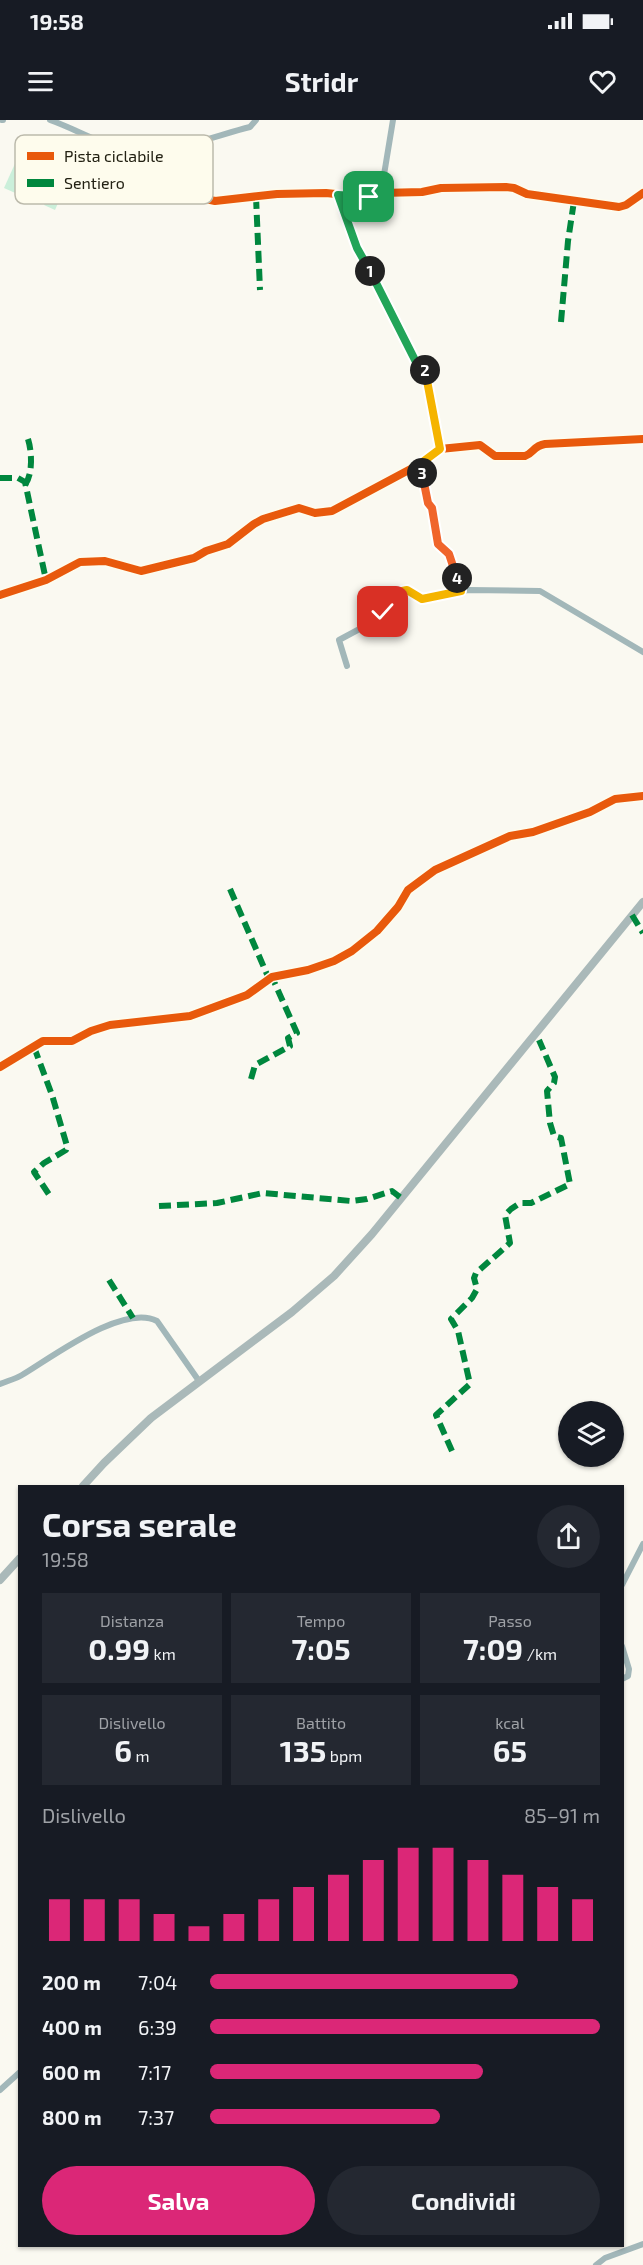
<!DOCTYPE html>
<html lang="it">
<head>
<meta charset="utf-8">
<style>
  :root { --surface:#171b24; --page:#242831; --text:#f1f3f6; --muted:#9ea1a6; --accent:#db2777 }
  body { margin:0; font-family:"Exo 2",sans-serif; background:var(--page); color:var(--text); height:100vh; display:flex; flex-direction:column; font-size:22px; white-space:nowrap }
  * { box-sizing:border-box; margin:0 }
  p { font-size:20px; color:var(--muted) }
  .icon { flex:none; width:33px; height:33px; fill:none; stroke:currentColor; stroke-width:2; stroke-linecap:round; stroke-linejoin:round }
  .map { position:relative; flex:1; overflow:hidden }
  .side { position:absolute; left:18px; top:1365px; width:606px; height:762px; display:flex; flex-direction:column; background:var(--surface); border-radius:0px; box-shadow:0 2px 4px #0004 }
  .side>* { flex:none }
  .tools { position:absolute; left:558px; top:1281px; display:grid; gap:12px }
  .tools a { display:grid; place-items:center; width:66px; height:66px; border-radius:50%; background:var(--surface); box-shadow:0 2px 4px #0004; font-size:30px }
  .pin { position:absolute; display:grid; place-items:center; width:51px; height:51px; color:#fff; margin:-26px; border-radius:12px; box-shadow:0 3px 9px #0006 }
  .km { position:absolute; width:30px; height:30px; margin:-15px; border-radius:50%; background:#222; color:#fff; font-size:16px; line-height:30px; text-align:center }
  .round { display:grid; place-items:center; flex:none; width:63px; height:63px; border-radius:32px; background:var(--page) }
  .summary { display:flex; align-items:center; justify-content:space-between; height:102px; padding:0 24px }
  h1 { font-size:33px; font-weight:700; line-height:45px }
  .stats { display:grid; grid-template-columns:repeat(3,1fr); gap:9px; height:102px; padding:6px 24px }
  .stats div { display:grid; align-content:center; border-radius:0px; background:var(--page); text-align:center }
  .stats b { font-size:30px; font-weight:700 }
  .stats small { font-size:16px; font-weight:400 }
  .stats p { font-size:16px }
  .chart { height:168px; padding:12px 24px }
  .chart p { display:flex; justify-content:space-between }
  .chart svg { width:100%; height:108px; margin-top:6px; stroke:var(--accent); stroke-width:6 }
  .cta { display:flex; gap:12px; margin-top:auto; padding:12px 24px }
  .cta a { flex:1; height:69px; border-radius:36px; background:var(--accent); color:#fff; font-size:24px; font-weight:700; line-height:69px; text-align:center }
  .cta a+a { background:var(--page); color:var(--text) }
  ul { padding:0 24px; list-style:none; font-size:20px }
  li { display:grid; grid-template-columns:96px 72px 1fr; align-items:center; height:45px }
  li i { height:15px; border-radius:8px; background:var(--accent) }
  .status { display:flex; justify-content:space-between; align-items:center; height:42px; padding:0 30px; background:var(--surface); direction:ltr }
  .status svg { height:16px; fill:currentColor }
  header { display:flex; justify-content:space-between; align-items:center; height:78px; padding:0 24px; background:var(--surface); font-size:27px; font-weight:700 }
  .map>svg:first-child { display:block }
  .grass { fill:#cbefda }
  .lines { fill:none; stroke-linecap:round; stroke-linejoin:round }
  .minor { stroke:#a2b7b9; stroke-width:6 }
  .major { stroke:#aab9b9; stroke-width:8 }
  .quiet { stroke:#00873e; stroke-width:6; stroke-dasharray:12 6; stroke-linecap:butt }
  .cycleway-casing { stroke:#fefced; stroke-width:11 }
  .cycleway { stroke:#e8590c; stroke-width:8 }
  .split-1-casing { stroke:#fff; stroke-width:12 }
  .split-2-casing { stroke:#fff; stroke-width:12 }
  .split-3-casing { stroke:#fff; stroke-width:12 }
  .split-4-casing { stroke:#fff; stroke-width:12 }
  .split-5-casing { stroke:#fff; stroke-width:12 }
  .split-1 { stroke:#22a559; stroke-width:8 }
  .split-2 { stroke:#22a559; stroke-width:8 }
  .split-3 { stroke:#f5b400; stroke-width:8 }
  .split-4 { stroke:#f0652b; stroke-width:8 }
  .split-5 { stroke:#f5b400; stroke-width:8 }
  .key { fill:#fefced; stroke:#bcbaac; stroke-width:1.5 }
  .key-label { font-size:16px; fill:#232113 }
</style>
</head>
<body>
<div class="status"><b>19:58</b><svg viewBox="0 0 49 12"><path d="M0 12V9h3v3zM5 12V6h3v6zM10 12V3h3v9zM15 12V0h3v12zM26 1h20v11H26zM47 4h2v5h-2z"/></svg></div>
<header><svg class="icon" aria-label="menu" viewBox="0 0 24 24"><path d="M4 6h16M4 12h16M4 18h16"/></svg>Stridr<svg class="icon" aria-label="heart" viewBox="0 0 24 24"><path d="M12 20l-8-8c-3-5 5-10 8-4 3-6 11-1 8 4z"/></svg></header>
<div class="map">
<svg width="643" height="2145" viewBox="0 0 643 2145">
  <rect width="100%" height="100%" fill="#faf9f1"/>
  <g class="grass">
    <polygon points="18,37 36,44 22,76 4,68"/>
    <polygon points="54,62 65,67 55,90 44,85"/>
  </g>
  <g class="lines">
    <g class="minor">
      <polyline points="2,0 3,0"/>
      <path d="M50,0C76,9 105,27 132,31C164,36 217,15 250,7L256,0"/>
      <polyline points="132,31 148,49 164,53 165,70 215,81 277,74 326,73 364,77 381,73 422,72 441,68 506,67 514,68 527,74 619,87 626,85 643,73"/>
      <polyline points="381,73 393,0"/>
      <polyline points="338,75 357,128 418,246 426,250 440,329"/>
      <polyline points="420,344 428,383 432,388 438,424 449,434 461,471"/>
      <path d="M0,475L46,460L80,442L105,441L141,451L194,438L206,431L228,424L254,404L263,399L299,388L315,393L332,391L420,344L440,329L480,325L495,336H525C534,333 533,326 545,324L643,319"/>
      <polyline points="347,546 339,520 380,498 385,475 407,469 422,479 468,470 540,471 643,532"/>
      <polyline points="0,947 43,921 72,921 91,911 110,905 190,896 247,875 272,857 308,850 334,841 352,831 377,811 398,787 408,770 435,750 510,716 533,712 590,692 615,679 643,676"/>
      <path d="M0,1264C7,1261 15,1259 22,1255C51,1238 123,1183 157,1201L199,1261"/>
      <polyline points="622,1465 643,1424"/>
      <polyline points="622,1526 629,1549 628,1556 622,1559"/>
      <polyline points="0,1970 20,1952"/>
      <polyline points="596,2145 605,2138 643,2124"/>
    </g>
    <g class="major">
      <polyline points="83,1366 104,1343 151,1298 292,1192 334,1156 372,1114 643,782"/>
      <polyline points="0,1460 20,1438"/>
    </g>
    <g class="quiet">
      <polyline points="256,77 260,170"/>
      <polyline points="561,202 568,121 574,81"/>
      <polyline points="0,358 18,358 25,362 46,460"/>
      <path d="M25,365C33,354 32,332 28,319"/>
      <polyline points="230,769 269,859"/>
      <polyline points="632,795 643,813"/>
      <polyline points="34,927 52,975 67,1026 66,1030 44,1043 34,1052 52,1079"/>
      <polyline points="251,959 255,945 290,926 288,918 297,913 272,857"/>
      <polyline points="159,1086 217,1083 263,1073 351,1081 367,1079 392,1071 401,1078"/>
      <polyline points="109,1160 133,1198"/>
      <polyline points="452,1331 436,1295 470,1264 458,1211 451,1199 472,1178 477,1169 474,1158 476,1153 510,1123 505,1095 511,1089 520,1083 531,1083 570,1064 561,1018 554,1016 550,1003 547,971 554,963 555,957 539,920"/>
    </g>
    <g class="cycleway-casing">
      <g id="cycleway">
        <polyline points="132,31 148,49 164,53 165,70 215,81 277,74 326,73 364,77 381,73 422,72 441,68 506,67 514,68 527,74 619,87 626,85 643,73"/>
        <path d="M0,475L46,460L80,442L105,441L141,451L194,438L206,431L228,424L254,404L263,399L299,388L315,393L332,391L420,344L440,329L480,325L495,336H525C534,333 533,326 545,324L643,319"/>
        <polyline points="0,947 43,921 72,921 91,911 110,905 190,896 247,875 272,857 308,850 334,841 352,831 377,811 398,787 408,770 435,750 510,716 533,712 590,692 615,679 643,676"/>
      </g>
    </g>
    <use href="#cycleway" class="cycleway"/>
  </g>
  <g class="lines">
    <g class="split-1-casing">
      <polyline id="split-1" points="369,77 338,75 357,128 370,151"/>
    </g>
    <g class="split-2-casing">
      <polyline id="split-2" points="370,151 418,246 425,250"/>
    </g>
    <g class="split-3-casing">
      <polyline id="split-3" points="422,353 420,344 440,329 425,250"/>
    </g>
    <g class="split-4-casing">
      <polyline id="split-4" points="422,353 428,383 432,388 438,424 449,434 457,458"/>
    </g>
    <g class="split-5-casing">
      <polyline id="split-5" points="383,492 384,479 388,474 407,470 422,479 461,471 457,458"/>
    </g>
    <use href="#split-1" class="split-1"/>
    <use href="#split-2" class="split-2"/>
    <use href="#split-3" class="split-3"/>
    <use href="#split-4" class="split-4"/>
    <use href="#split-5" class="split-5"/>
  </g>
  <rect x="15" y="15" width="198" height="69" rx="9" class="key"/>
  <rect x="27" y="32" width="27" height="8" fill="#e8590c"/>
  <rect x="27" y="59" width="27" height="8" fill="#00873e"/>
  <g class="key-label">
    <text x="64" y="42">Pista ciclabile</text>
    <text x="64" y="69">Sentiero</text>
  </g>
</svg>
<div class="tools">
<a><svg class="icon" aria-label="layers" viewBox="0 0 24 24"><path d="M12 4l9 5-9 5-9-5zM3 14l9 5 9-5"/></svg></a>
</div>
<div class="pin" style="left:369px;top:77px;background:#1e9e55"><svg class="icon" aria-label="arrive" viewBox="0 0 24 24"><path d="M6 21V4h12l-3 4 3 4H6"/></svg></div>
<div class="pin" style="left:383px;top:492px;background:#d93025"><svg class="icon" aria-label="check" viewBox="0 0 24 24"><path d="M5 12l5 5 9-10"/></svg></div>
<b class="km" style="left:370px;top:151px">1</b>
<b class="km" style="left:425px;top:250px">2</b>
<b class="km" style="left:422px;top:353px">3</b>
<b class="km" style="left:457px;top:458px">4</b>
<section class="side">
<div class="summary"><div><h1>Corsa serale</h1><p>19:58</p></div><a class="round"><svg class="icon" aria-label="share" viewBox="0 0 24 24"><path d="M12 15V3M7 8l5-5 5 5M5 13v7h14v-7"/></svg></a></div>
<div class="stats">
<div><p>Distanza</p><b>0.99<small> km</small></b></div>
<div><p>Tempo</p><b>7:05</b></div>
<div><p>Passo</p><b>7:09<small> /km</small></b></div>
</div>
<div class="stats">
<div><p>Dislivello</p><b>6<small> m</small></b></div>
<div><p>Battito</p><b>135<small> bpm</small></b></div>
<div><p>kcal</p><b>65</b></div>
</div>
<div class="chart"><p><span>Dislivello</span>85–91 m</p>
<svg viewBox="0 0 160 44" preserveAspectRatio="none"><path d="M5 44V27M15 44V27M25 44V27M35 44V33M45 44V38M55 44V33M65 44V27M75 44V22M85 44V17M95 44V11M105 44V6M115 44V6M125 44V11M135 44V17M145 44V22M155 44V27"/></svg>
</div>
<ul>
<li><b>200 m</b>7:04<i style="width:79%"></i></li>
<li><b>400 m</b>6:39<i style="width:100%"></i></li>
<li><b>600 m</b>7:17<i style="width:70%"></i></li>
<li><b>800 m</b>7:37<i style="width:59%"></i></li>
</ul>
<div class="cta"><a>Salva</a><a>Condividi</a></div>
</section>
</div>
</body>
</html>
